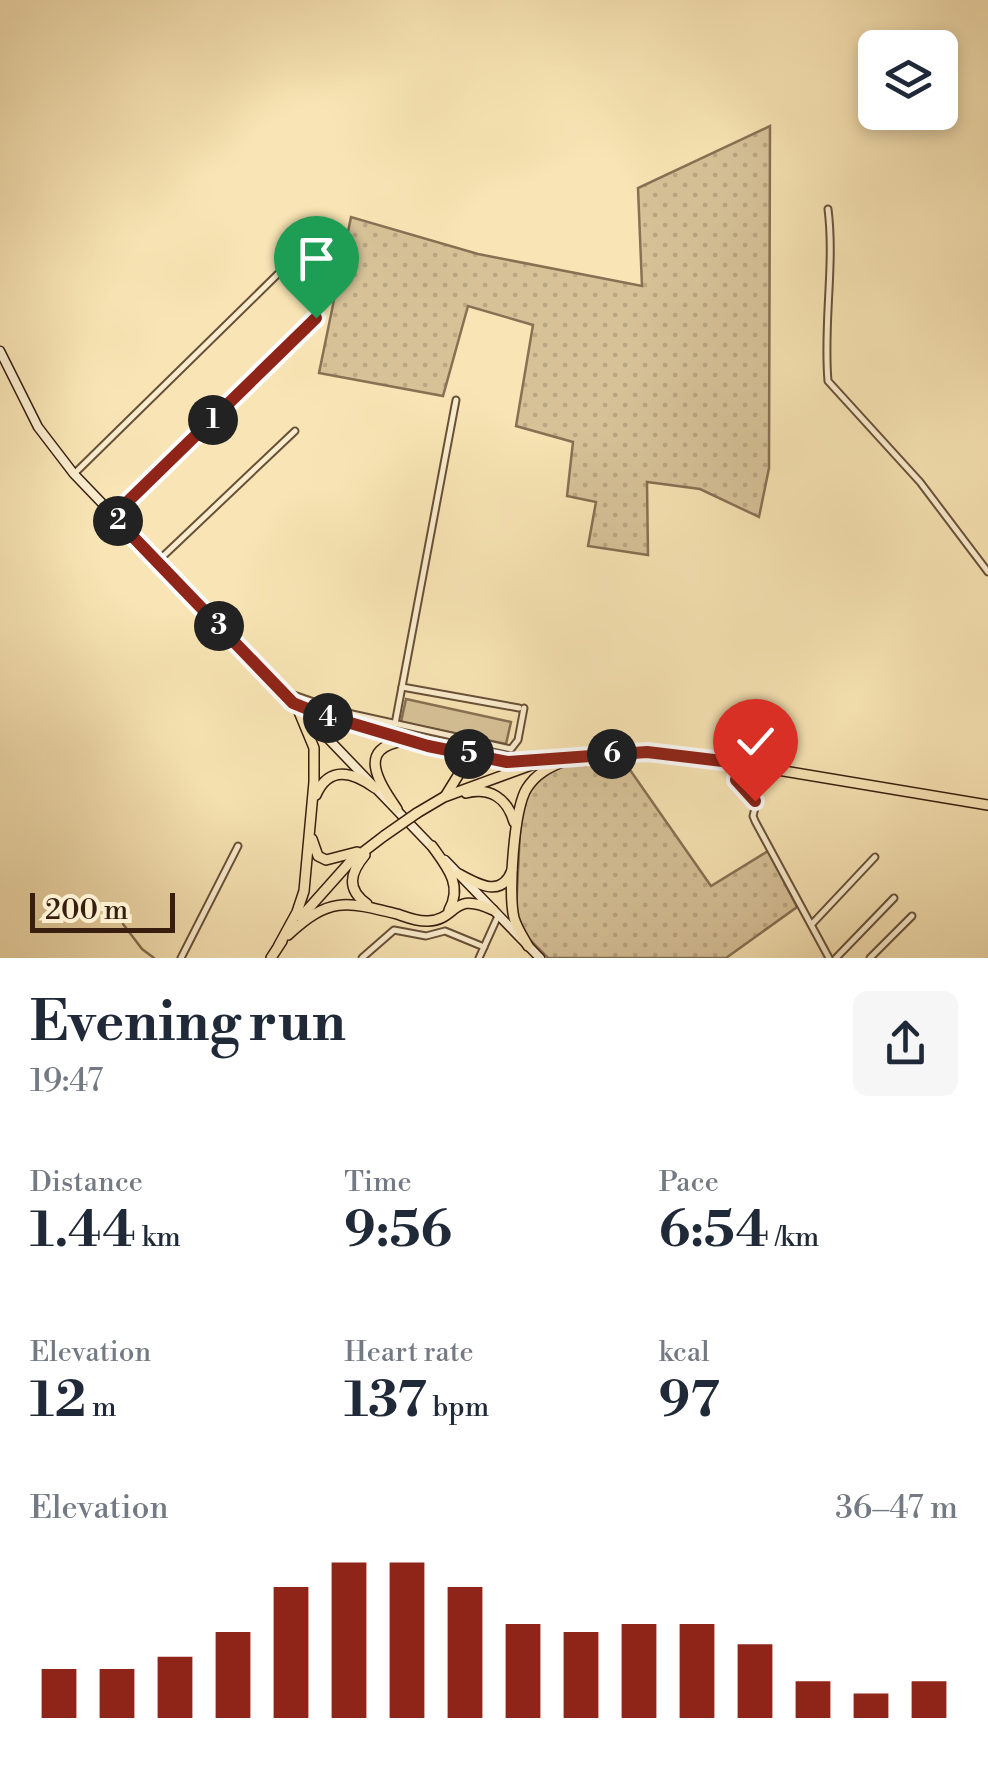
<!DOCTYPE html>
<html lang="en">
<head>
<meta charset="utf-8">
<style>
  :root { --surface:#fff; --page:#f6f6f7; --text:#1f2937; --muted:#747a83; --accent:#8f2418 }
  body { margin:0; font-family:"Libre Bodoni",serif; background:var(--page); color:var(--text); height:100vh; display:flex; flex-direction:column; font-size:38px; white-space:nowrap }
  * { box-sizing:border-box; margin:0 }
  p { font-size:32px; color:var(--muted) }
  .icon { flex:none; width:55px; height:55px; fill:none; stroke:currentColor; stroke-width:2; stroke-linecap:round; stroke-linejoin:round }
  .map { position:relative; height:958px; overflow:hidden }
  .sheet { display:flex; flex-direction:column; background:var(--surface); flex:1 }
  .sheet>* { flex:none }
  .buttons { position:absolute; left:858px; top:30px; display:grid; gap:20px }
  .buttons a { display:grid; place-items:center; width:100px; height:100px; border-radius:15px; background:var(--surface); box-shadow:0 5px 15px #0003; font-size:50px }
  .scale { position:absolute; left:30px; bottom:25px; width:145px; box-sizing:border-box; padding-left:10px; border:5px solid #381e0f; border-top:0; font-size:28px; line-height:35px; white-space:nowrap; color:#381e0f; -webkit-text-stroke:8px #faedce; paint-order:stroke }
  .pin { position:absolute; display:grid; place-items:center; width:85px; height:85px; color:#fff; margin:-102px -42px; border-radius:50% 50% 50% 0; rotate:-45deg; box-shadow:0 0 10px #0007 }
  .pin .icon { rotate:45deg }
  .km { position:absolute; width:50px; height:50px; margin:-25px; border-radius:50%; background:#222; color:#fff; font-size:28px; line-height:50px; text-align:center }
  .round { display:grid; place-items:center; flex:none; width:105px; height:105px; border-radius:15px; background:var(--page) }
  .headline { display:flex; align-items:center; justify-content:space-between; height:170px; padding:0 30px }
  h1 { font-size:55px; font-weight:800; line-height:75px }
  .figures { display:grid; grid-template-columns:repeat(3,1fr); gap:15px; height:170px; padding:10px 30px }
  .figures div { display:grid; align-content:center }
  .figures b { font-size:50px; font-weight:800 }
  .figures small { font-size:28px; font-weight:400 }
  .figures p { font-size:28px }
  .chart { height:280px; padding:20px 30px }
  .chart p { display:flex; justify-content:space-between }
  .chart svg { width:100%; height:180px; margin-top:10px; stroke:var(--accent); stroke-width:6 }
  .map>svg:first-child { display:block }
  .grass { fill:url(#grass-dots); stroke:#887054; stroke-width:2.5 }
  .pitch { fill:#d7c298; stroke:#887054; stroke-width:2.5 }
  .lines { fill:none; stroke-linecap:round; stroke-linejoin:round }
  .stream { stroke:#846d50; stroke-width:2.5 }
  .minor-casing { stroke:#685038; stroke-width:9 }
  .secondary-casing { stroke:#381e0f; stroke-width:11 }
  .primary-casing { stroke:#381e0f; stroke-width:12 }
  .minor { stroke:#faedce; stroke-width:5 }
  .secondary { stroke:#faedce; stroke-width:8 }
  .primary { stroke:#f8e4b4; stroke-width:9 }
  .primary-bridge-casing { stroke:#381e0f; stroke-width:12; stroke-linecap:butt }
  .primary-bridge { stroke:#f8e4b4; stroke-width:9 }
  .route-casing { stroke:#fff; stroke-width:20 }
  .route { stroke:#8f2418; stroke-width:12 }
</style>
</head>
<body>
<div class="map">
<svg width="988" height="958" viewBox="0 0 988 958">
  <defs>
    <pattern id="grass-dots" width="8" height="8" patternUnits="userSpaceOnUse" patternTransform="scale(2.5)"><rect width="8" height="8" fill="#d7c298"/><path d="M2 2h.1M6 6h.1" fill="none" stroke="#b9a682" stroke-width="1.8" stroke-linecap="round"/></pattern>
  </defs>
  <rect width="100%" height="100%" fill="#f8e4b4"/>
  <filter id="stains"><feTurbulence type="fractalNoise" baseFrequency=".002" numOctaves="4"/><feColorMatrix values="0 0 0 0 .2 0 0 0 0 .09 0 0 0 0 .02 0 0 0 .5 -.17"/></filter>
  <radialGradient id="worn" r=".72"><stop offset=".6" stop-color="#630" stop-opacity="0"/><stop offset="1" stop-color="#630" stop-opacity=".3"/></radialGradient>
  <g class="grass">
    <polygon points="770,126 769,468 759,517 700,489 647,482 648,555 588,546 596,502 567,496 573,442 516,426 533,325 468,306 443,396 319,373 351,217 478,254 642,286 638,188"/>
    <polygon points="621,757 711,886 768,851 797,907 726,958 548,958 526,936 516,912 521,810 531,787 544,772 560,766"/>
  </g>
  <polygon class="pitch" points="406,699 511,722 506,744 401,722"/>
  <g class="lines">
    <polyline class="stream" points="123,924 142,949 154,958"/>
    <g class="minor-casing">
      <g id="minor">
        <path d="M828,209C835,265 823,324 828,381L920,482L988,572"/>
        <polyline points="74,474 284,268"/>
        <polyline points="113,516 317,318"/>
        <polyline points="157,562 295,431"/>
        <polyline points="402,687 519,708"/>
        <polyline points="288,693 343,712 511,749 518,740 524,708"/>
        <polyline points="395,724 456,400"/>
        <polyline points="738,765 736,780 756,804 753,816 755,821 829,958"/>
        <polyline points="812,924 875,857"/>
        <polyline points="181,958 238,846"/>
        <polyline points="362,958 394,930 426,936 445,931 484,947"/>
        <polyline points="479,958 498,916"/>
        <polyline points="836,958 894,898"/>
        <polyline points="870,958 912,916"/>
      </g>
    </g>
    <g class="secondary-casing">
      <g id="secondary">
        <polyline points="0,351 38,427 74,474 435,850"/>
        <polyline points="445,860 540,958"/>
      </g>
    </g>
    <g class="primary-casing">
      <g id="primary">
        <polyline points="297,705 331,719 446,751 455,757 459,774 446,795"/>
        <polyline points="448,750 507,762 527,763"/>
        <path d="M466,793C490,787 507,798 514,822"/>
        <path d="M316,795C329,765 353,772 375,788"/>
        <path d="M397,809C381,785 354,748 404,741"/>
        <polyline points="417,813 444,797 545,760 628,752 688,755 988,805"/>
        <polyline points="312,839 318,856 326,860 357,852"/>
        <path d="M432,846C447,867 463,885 449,910"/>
        <path d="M365,855C350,873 346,889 367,904"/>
        <path d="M459,874C479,885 502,898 512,870"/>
        <polyline points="301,917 350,862 384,836"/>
        <path d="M288,935C329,897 345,901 397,914C406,917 418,922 428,921C458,920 451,890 493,910"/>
        <polyline points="279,945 297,912 304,891 314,782 314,748 297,707"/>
        <path d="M528,946C523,937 517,928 514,918C508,894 514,808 527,788C536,774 549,767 565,761"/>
        <polyline points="271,958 282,941"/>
      </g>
    </g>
    <use href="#minor" class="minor"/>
    <use href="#secondary" class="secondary"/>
    <use href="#primary" class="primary"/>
    <g class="primary-bridge-casing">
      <polyline id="primary-bridge" points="384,836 417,813"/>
    </g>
    <use href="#primary-bridge" class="primary-bridge"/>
  </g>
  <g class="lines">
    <g class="route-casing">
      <polyline id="route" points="316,318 113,516 293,703 320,714 428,746 507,762 647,752 739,763 736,780 755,801"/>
    </g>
    <use href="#route" class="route"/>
  </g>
  <rect width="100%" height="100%" filter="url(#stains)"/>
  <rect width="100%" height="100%" fill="url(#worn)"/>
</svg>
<div class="buttons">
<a><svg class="icon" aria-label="layers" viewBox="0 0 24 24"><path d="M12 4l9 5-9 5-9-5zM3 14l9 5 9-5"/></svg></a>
</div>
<div class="scale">200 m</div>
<div class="pin" style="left:316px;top:318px;background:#1e9e55"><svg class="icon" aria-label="arrive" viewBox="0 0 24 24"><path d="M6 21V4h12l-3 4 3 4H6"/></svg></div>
<div class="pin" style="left:755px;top:801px;background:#d93025"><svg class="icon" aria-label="check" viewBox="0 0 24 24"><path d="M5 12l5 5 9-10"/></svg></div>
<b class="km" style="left:213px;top:420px">1</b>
<b class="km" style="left:118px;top:521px">2</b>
<b class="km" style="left:219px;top:626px">3</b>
<b class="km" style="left:328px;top:718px">4</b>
<b class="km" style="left:469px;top:754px">5</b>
<b class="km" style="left:612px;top:754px">6</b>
</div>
<section class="sheet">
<div class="headline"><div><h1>Evening run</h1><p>19:47</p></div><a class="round"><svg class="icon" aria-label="share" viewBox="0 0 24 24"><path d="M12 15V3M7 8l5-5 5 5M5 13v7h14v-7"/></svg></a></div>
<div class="figures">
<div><p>Distance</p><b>1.44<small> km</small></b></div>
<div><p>Time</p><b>9:56</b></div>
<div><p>Pace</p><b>6:54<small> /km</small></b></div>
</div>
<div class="figures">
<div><p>Elevation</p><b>12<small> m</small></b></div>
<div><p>Heart rate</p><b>137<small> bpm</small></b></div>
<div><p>kcal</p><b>97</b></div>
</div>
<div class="chart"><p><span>Elevation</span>36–47 m</p>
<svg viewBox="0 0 160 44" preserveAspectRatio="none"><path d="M5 44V32M15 44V32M25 44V29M35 44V23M45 44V12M55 44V6M65 44V6M75 44V12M85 44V21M95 44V23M105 44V21M115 44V21M125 44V26M135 44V35M145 44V38M155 44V35"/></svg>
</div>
</section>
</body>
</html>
